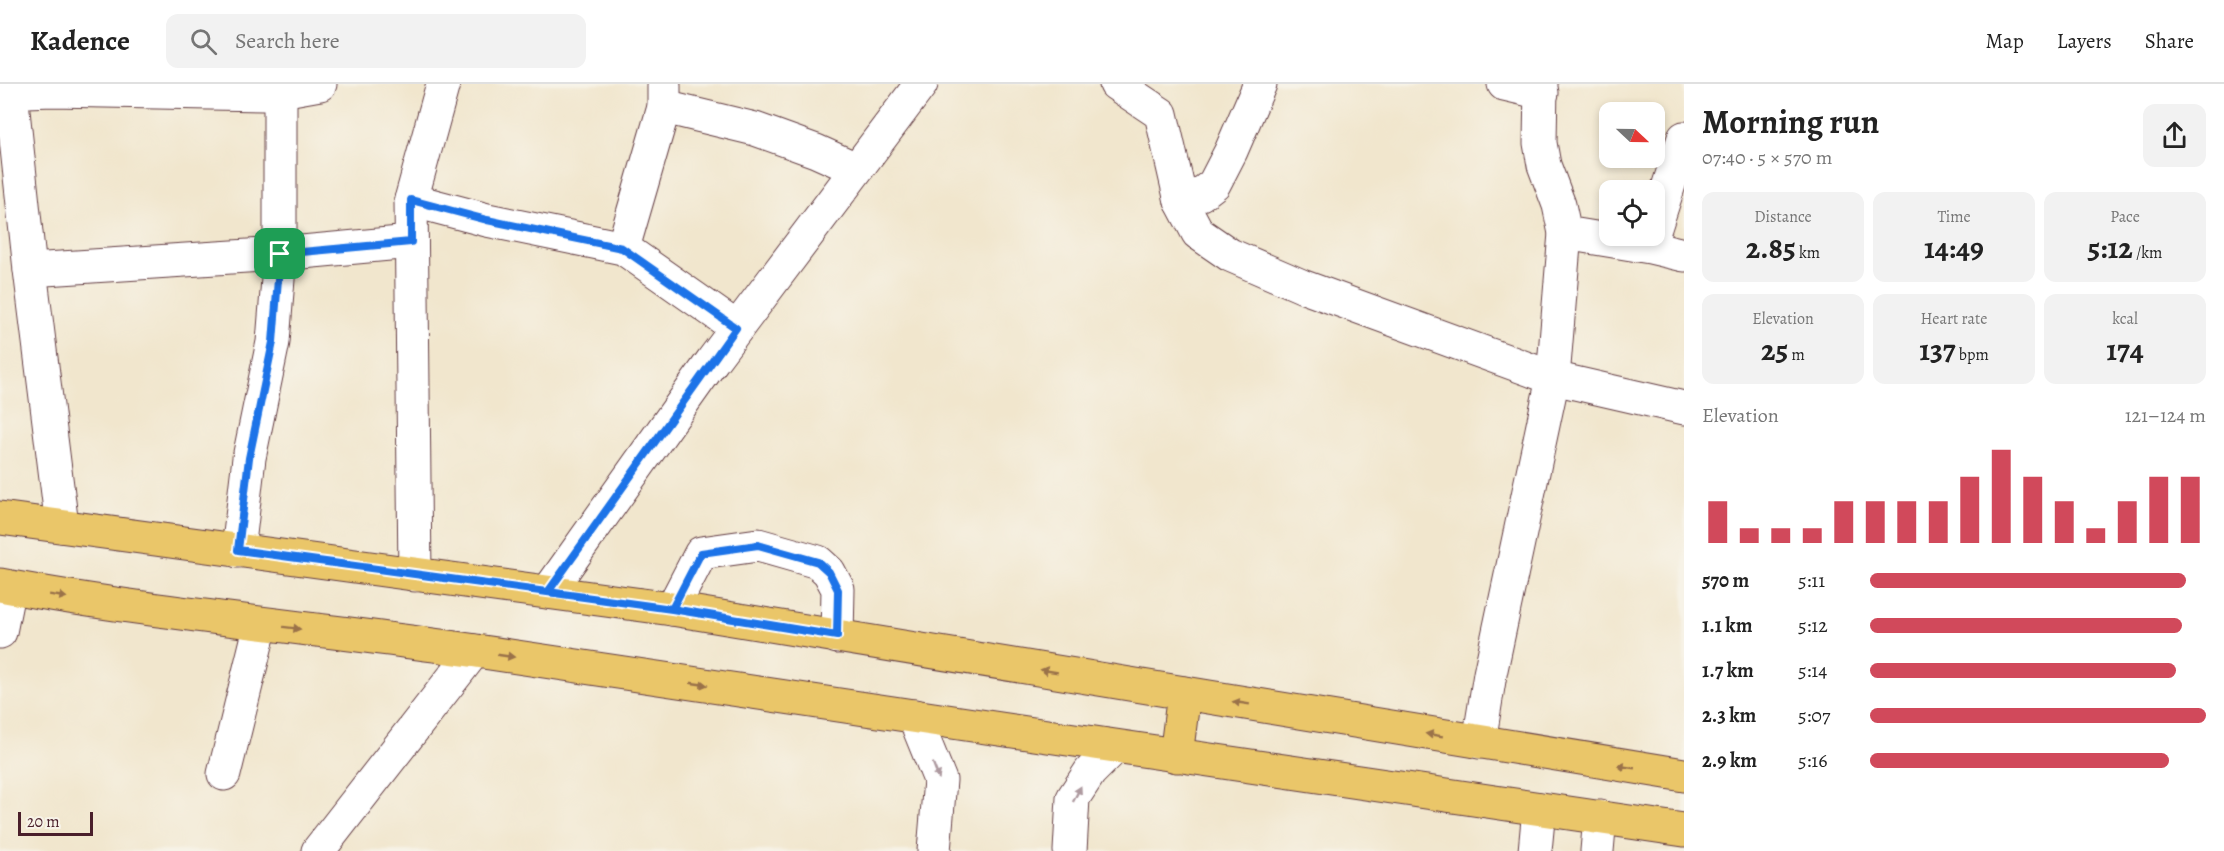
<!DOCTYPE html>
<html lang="en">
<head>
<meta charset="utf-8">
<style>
  :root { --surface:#fff; --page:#f2f2f2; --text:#222; --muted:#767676; --line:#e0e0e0; --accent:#d1495b }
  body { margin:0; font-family:Alegreya,serif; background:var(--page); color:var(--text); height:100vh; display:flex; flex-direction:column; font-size:22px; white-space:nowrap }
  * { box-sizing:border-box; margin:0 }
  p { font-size:20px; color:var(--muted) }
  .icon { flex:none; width:33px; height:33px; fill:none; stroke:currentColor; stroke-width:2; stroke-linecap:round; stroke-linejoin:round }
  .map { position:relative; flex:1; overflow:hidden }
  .drawer { display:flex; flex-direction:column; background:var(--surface); width:540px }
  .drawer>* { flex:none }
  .needle { width:39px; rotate:112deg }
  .controls { position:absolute; left:1599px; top:18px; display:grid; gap:12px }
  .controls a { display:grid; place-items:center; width:66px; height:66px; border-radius:12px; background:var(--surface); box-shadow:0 3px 9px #0003; font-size:30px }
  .scale { position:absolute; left:18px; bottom:15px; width:75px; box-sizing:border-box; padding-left:6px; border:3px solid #4a1f2b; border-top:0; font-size:16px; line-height:21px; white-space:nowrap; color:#4a1f2b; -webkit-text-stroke:4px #f7f3e8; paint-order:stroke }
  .pin { position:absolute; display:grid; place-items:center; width:51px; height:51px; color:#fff; margin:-26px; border-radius:12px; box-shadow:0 3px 9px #0006 }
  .round { display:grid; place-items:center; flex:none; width:63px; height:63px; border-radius:12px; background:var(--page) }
  .head { display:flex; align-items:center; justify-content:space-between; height:102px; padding:0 18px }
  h1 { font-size:33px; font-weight:600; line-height:45px }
  .figures { display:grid; grid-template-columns:repeat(3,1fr); gap:9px; height:102px; padding:6px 18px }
  .figures div { display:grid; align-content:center; border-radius:12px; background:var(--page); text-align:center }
  .figures b { font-size:30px; font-weight:600 }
  .figures small { font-size:16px; font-weight:400 }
  .figures p { font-size:16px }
  .chart { height:168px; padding:12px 18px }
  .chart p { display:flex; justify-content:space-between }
  .chart svg { width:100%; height:108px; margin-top:6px; stroke:var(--accent); stroke-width:6 }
  ul { padding:0 18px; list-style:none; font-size:20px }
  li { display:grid; grid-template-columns:96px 72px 1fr; align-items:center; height:45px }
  li i { height:15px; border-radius:8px; background:var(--accent) }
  header { display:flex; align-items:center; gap:36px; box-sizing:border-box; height:84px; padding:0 30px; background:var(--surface); border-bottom:2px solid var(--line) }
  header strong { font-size:28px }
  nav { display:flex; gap:33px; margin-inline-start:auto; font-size:21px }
  .search { width:420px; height:54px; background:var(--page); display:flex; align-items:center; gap:15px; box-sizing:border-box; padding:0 21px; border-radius:12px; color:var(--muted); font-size:22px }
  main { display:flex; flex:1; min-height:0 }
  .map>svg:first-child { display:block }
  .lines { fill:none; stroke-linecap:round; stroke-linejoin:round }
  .minor-casing { stroke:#633d43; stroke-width:35 }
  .major-casing { stroke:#633d43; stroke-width:35 }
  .minor { stroke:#fff; stroke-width:33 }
  .major { stroke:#eac669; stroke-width:33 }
  .oneway { fill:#9a724a }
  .oneway2 { fill:#ae9aa0 }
  .route-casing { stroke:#fff; stroke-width:12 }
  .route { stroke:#1a73e8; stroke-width:8 }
</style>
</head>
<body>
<header>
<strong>Kadence</strong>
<div class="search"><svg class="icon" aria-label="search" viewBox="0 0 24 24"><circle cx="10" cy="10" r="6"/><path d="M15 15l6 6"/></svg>Search here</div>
<nav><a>Map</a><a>Layers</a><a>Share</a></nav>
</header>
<main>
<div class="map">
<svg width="1684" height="767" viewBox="0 0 1684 767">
  <rect width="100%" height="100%" fill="#f7f3e8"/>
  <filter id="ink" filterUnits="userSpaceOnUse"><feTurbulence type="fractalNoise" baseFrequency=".0167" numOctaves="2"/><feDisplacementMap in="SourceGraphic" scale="12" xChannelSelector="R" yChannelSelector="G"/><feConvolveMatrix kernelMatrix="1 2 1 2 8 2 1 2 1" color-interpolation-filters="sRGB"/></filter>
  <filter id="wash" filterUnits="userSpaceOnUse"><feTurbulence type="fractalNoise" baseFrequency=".008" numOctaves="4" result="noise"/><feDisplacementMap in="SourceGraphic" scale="24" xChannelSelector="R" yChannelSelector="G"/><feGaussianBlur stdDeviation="1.35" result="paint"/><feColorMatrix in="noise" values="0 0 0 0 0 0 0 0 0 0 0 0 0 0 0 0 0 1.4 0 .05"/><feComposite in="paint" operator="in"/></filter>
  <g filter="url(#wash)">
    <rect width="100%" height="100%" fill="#f1e6cd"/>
  </g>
  <g filter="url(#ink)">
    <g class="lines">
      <g class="minor-casing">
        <g id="minor">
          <polyline points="1116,0 1161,30 1181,117 1198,149 1230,171 1304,203 1553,294 1684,324"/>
          <polyline points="1504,0 1542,9"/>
          <polyline points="0,8 52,6 264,10 320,0"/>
          <polyline points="11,8 30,186 62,442"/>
          <polyline points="664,23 755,45 816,67 856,85"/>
          <polyline points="411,116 487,136 623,164 737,244"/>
          <polyline points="1181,117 1201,110 1214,100 1231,67 1260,0"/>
          <polyline points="1654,147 1684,54"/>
          <polyline points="1565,149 1650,163 1684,171"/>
          <polyline points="623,164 664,23 664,2"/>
          <polyline points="30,186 280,170 411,158"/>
          <polyline points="238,467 249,374 273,258 280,170 280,7"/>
          <polyline points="415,491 411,116 443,0"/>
          <polyline points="548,508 713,276 921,0"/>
          <polyline points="672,525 701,469 758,461 818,478 829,488 838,505 837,553"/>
          <polyline points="0,548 9,503"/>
          <polyline points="914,632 940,696 934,767"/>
          <polyline points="1479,658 1490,590 1553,294 1565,149 1559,121 1544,81 1540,59 1541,0"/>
          <polyline points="224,690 261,540"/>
          <polyline points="318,767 474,567"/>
          <polyline points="1070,767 1073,714 1090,688 1115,663"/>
          <polyline points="1535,767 1539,725"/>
          <polyline points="1597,767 1600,733"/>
        </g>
      </g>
      <g class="major-casing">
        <g id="major">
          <polyline points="0,434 672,525 1684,691"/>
          <path d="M0,501C160,531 322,544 483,568C883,628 1284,687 1684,746"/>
          <polyline points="1176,672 1184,609"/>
        </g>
      </g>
      <use href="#minor" class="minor"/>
      <use href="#major" class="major"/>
    </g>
    <defs><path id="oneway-solid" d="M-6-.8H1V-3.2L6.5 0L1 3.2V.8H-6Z" transform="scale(1.5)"/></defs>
    <g class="oneway">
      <use href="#oneway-solid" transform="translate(58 512) rotate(9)"/>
      <use href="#oneway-solid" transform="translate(292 544) rotate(7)"/>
      <use href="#oneway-solid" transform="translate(506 572) rotate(8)"/>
      <use href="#oneway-solid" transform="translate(1049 587) rotate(-171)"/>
      <use href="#oneway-solid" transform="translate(699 600) rotate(8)"/>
      <use href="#oneway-solid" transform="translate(1241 619) rotate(-171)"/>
      <use href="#oneway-solid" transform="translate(1434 651) rotate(-171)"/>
      <use href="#oneway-solid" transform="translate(1626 683) rotate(-172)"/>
    </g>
    <g class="oneway2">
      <use href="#oneway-solid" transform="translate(936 687) rotate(69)"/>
      <use href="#oneway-solid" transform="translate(1077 710) rotate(-63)"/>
    </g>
  </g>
  <g class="lines" filter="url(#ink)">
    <g class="route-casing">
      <polyline id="route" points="280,170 273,258 249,374 238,466 672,525 837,552 838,506 829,488 818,478 758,461 701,469 672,525 548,508 736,244 622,164 487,136 411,116 411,158 280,170"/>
    </g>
    <use href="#route" class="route"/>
  </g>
</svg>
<div class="controls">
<a><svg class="needle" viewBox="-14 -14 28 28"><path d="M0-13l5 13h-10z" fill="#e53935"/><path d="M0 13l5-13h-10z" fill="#767676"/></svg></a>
<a><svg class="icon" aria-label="locate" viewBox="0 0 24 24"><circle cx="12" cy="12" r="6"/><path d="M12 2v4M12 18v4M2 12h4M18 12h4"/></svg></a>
</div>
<div class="scale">20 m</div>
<div class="pin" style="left:280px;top:170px;background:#1e9e55"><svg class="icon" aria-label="arrive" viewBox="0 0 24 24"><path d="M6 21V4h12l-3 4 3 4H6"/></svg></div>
</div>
<section class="drawer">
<div class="head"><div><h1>Morning run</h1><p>07:40 · 5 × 570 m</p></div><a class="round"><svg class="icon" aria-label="share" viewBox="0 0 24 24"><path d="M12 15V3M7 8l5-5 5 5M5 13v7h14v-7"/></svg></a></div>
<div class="figures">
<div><p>Distance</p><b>2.85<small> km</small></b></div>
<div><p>Time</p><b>14:49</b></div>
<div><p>Pace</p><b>5:12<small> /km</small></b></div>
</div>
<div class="figures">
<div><p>Elevation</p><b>25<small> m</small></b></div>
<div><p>Heart rate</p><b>137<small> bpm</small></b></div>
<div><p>kcal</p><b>174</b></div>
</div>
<div class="chart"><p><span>Elevation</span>121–124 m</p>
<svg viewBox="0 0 160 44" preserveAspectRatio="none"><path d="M5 44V27M15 44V38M25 44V38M35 44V38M45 44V27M55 44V27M65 44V27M75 44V27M85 44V17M95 44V6M105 44V17M115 44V27M125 44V38M135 44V27M145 44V17M155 44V17"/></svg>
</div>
<ul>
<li><b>570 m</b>5:11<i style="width:94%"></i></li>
<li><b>1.1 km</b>5:12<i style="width:93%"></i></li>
<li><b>1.7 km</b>5:14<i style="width:91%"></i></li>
<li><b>2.3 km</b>5:07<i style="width:100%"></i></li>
<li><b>2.9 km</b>5:16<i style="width:89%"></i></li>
</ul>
</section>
</main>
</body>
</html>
